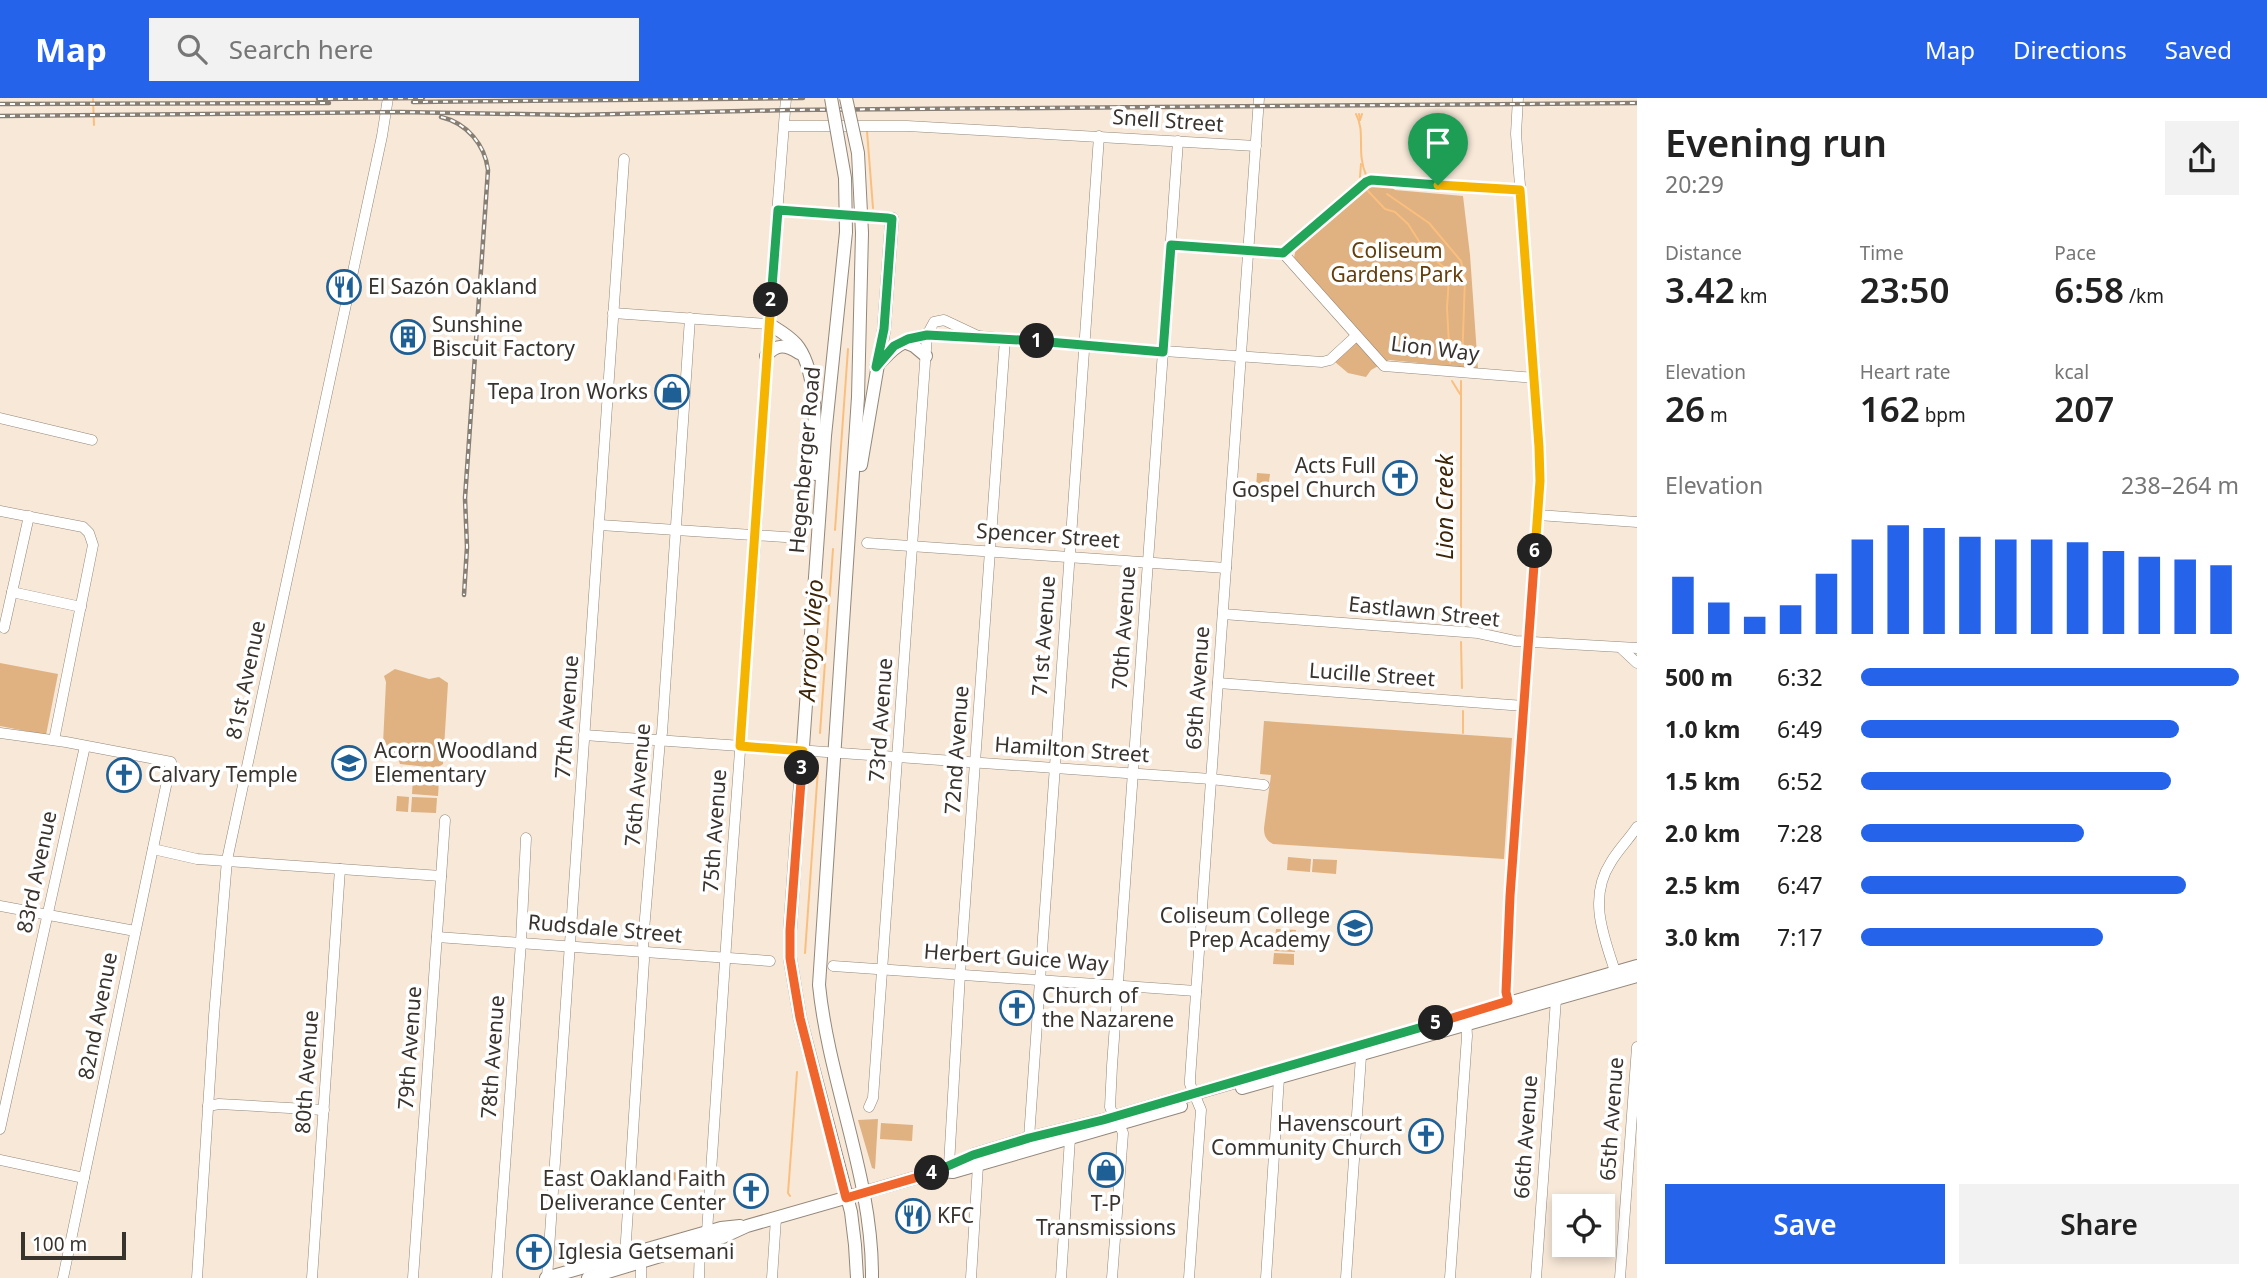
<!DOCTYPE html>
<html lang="en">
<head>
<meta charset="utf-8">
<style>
  :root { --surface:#fff; --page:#f2f2f2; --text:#222; --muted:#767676; --accent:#2563eb }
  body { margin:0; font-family:"Noto Sans",sans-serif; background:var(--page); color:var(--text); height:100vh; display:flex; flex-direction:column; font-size:26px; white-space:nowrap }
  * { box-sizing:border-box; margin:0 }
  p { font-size:23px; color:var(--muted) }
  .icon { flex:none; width:38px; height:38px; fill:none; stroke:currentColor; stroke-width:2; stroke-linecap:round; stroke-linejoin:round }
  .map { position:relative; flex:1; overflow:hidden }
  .side { display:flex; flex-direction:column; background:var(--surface); width:630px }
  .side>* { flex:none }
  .controls { position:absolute; left:1552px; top:1096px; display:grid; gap:14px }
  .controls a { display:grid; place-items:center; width:63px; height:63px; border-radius:0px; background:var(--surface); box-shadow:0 4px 10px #0003; font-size:35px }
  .scale { position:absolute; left:21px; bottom:18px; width:105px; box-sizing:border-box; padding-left:7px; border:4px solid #39332e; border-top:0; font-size:19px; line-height:24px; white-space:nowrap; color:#39332e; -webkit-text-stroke:5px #fff; paint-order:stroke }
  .pin { position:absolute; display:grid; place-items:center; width:60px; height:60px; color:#fff; margin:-72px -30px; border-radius:50% 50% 50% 0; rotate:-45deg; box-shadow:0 0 7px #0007 }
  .pin .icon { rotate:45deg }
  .km { position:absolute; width:35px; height:35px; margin:-18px; border-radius:50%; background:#222; color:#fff; font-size:19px; line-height:35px; text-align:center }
  .round { display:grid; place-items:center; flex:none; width:74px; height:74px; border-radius:0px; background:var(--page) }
  .head { display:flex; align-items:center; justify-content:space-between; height:119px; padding:0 28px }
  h1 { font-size:38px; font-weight:600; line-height:52px }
  .figures { display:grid; grid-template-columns:repeat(3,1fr); gap:10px; height:119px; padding:7px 28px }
  .figures div { display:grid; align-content:center }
  .figures b { font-size:35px; font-weight:600 }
  .figures small { font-size:19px; font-weight:400 }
  .figures p { font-size:19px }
  .chart { height:196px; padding:14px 28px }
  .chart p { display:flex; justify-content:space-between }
  .chart svg { width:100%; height:126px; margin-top:7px; stroke:var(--accent); stroke-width:6 }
  .button { display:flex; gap:14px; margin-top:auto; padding:14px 28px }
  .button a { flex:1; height:80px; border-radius:0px; background:var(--accent); color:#fff; font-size:28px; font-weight:600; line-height:80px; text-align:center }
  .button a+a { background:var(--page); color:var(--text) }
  ul { padding:0 28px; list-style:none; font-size:23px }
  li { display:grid; grid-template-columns:112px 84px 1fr; align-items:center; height:52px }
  li i { height:18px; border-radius:9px; background:var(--accent) }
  header { display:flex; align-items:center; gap:42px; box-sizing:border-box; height:98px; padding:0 35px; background:var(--accent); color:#fff }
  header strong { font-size:33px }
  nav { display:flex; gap:38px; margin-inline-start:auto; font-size:24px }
  .search { width:490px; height:63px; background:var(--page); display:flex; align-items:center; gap:18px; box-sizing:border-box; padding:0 24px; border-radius:0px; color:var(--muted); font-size:26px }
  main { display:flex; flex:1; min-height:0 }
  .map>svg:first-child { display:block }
  .green { fill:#e0b181 }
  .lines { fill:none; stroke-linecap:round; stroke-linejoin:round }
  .stream { stroke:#fabf7e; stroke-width:2 }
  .minor-casing { stroke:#948779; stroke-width:11 }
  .major-casing { stroke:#948779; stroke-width:14 }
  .minor { stroke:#fff; stroke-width:10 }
  .major { stroke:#fff; stroke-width:12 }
  .rail-casing { stroke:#877e74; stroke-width:4.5 }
  .rail { stroke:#fff; stroke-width:2; stroke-dasharray:5; stroke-linecap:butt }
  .major-bridge-casing { stroke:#948779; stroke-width:14; stroke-linecap:butt }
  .major-bridge { stroke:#fff; stroke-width:12 }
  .split-1-casing { stroke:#fff; stroke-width:14 }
  .split-2-casing { stroke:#fff; stroke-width:14 }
  .split-3-casing { stroke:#fff; stroke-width:14 }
  .split-4-casing { stroke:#fff; stroke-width:14 }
  .split-5-casing { stroke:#fff; stroke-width:14 }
  .split-6-casing { stroke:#fff; stroke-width:14 }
  .split-7-casing { stroke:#fff; stroke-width:14 }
  .split-1 { stroke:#22a559; stroke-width:9 }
  .split-2 { stroke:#22a559; stroke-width:9 }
  .split-3 { stroke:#f5b400; stroke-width:9 }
  .split-4 { stroke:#f0652b; stroke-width:9 }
  .split-5 { stroke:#22a559; stroke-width:9 }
  .split-6 { stroke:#f0652b; stroke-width:9 }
  .split-7 { stroke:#f5b400; stroke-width:9 }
  .labels { text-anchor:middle; stroke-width:7; stroke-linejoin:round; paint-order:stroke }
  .street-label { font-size:21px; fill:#39332e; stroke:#fff }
  .park-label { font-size:21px; fill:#643d0a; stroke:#fff }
  .poi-label { font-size:21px; fill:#39332e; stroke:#fff; text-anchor:start }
  .water-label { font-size:23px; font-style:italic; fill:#3d2508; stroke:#fff }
</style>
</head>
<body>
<header>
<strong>Map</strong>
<div class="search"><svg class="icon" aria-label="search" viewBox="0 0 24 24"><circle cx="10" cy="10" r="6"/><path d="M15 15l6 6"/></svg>Search here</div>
<nav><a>Map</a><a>Directions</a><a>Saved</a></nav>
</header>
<main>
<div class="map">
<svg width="1637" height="1180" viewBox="0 0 1637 1180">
  <rect width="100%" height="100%" fill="#f7e8d8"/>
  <g class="green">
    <polygon points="1369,87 1389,87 1395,92 1463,98 1470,157 1478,271 1389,262 1371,272 1366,279 1348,275 1335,264 1363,239 1294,160 1296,150"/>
    <polygon points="1257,375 1270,376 1268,391 1256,390"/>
    <polygon points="0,565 58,576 46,637 0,628"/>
    <polygon points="395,571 429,581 439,579 448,585 443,666 437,670 400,666 397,657 383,646 386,584 384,578"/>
    <path d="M1264,623L1512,640L1504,761L1273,746C1266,742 1264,738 1264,730L1271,677L1260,676Z"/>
    <polygon points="413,679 439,681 438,698 412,696"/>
    <polygon points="397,698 409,699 408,714 396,713"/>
    <polygon points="412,699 437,700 436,715 411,714"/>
    <polygon points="1288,759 1311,761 1310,774 1287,772"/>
    <polygon points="1313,761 1337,762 1336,776 1312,774"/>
    <polygon points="1276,831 1296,832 1295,854 1274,853"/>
    <polygon points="1274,855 1294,856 1294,867 1273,866"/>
    <polygon points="878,1021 875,1071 872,1070 858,1022"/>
    <polygon points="881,1025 913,1027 912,1043 880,1041"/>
    <polygon points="670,1074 701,1076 701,1084 669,1082"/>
  </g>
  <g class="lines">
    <g class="stream">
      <polyline points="93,1 94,27"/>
      <path d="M1356,16C1366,35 1356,53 1366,77"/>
      <polyline points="1359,16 1360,22"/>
      <polyline points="1360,22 1362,16"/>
      <polyline points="867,33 873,110"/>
      <polyline points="1360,79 1361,66"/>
      <polyline points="1368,93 1385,111 1395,114 1408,126 1426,154 1446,171 1449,179 1447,210 1450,265"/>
      <polyline points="1387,96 1429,125 1461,163 1465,180 1462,266"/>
      <polyline points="1452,283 1460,296"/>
      <polyline points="835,432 848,251"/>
      <polyline points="1461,521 1461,283"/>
      <polyline points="1461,544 1462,590"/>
      <polyline points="1463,613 1463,635"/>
      <polyline points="820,635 833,451"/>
      <polyline points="805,855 818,671"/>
      <polyline points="790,1098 788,1095 797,974"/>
    </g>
    <g class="minor-casing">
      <g id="minor">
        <polyline points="785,28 907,28 1256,48"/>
        <polyline points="778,112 892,121"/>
        <polyline points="1171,147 1283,155 1384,268 1535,280"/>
        <polyline points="1283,155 1359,89 1371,82 1520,92"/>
        <polyline points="613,215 769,226"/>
        <polyline points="927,237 966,240 978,238 1092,248 1322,264 1330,262 1356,238"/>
        <polyline points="0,320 92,342"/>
        <polyline points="0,413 83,429 89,435 93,447 54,642"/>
        <polyline points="1538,417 1637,424"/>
        <polyline points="600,427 800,440"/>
        <polyline points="867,445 1226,470"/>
        <polyline points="12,494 81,509"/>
        <polyline points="1223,516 1478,535 1515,543 1637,550"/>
        <polyline points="4,530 29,418"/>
        <polyline points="1622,551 1637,565"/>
        <polyline points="1218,585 1524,608"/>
        <polyline points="0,635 66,644 171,664 63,1180"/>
        <polyline points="584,637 1211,681 1264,687"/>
        <polyline points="153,751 197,761 441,778"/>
        <polyline points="0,808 135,833"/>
        <polyline points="437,839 770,863"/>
        <polyline points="833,868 1196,893"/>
        <path d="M1615,873C1603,837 1588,799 1611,764C1618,752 1629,741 1637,729"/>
        <polyline points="1510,910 1506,894 1510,798 1540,383 1535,280 1516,36 1518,0"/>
        <polyline points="208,1008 219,1006 324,1012"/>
        <polyline points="869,1009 873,1000 927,237 934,224 944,222 978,238"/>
        <polyline points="1114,1019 1110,1009 1112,968 1178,43"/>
        <polyline points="0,1031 85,648"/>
        <polyline points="1029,1040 1099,38"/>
        <polyline points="0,1062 84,1080"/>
        <polyline points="949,1067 960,876 1005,241"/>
        <polyline points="707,1134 730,788 756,437 766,258 786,0"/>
        <polyline points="625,1158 644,862 643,844 660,642 662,635 690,220"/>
        <polyline points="197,1180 214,918 227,762 382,38 388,0"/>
        <polyline points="312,1180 340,771"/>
        <polyline points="413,1180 445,722"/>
        <polyline points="497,1180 521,844 526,740"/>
        <polyline points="547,1180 624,61"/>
        <polyline points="641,1180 641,1164"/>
        <polyline points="699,1180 700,1145"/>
        <polyline points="772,1180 776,1120"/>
        <polyline points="971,1180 978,1067"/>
        <polyline points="1061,1180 1070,1040"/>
        <polyline points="1112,1180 1123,1035 1119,1026"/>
        <polyline points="1189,1180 1201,1012 1190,986 1190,981 1259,0"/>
        <polyline points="1266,1180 1279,980"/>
        <polyline points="1346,1180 1361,958"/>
        <polyline points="1450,1180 1467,938 1466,920"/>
        <polyline points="1536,1180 1556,901"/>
        <polyline points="1620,1180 1637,949"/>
      </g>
    </g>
    <g class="major-casing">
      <g id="major">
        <polyline points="846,134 825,338 790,832 790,860 800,920 851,1114 855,1147 857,1180"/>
        <path d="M862,135L858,299L819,887C829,986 873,1080 872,1180"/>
        <path d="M769,226C778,232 788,237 796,246C820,274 814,340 815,376"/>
        <polyline points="904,244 914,248 926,258"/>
        <path d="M766,258C777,245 786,247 799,255"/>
        <path d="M876,269C894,249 901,243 927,237"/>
        <polyline points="861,367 884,231 892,121"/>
        <polyline points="1242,990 1637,878"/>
        <polyline points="939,1073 953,1074 1181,1008"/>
        <polyline points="546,1180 721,1130 740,1128"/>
        <polyline points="588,1180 723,1139 747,1128 939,1073 973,1057 1029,1040 1103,1022 1637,868"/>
      </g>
    </g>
    <use href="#minor" class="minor"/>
    <use href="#major" class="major"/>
    <g class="rail-casing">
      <g id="rail">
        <polyline points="318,1 423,0"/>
        <polyline points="413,4 803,0"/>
        <polyline points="0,6 329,5"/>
        <polyline points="0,18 400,14 574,17 789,12 1637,5"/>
        <path d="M441,19C467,25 485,47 488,72L465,400L467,449L464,497"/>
      </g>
    </g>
    <use href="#rail" class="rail"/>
    <g class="major-bridge-casing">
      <g id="major-bridge">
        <polyline points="831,0 845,80 846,134"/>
        <polyline points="846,0 858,55 862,135"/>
      </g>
    </g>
    <use href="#major-bridge" class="major-bridge"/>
  </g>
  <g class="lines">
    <g class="split-1-casing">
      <polyline id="split-1" points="1037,243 1163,254 1171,147 1283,155 1366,84 1371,82 1438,87"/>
    </g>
    <g class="split-2-casing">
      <polyline id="split-2" points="771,202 778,112 887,120 892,121 884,231 876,269 894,248 908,241 927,237 1037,243"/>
    </g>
    <g class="split-3-casing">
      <polyline id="split-3" points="771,202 740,648 803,653 802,670"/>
    </g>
    <g class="split-4-casing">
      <polyline id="split-4" points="802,670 790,832 790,860 800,920 846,1100 932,1075"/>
    </g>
    <g class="split-5-casing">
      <polyline id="split-5" points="932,1075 973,1057 1029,1040 1103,1022 1436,925"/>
    </g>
    <g class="split-6-casing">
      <polyline id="split-6" points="1436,925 1508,903 1506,894 1510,798 1535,453"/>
    </g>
    <g class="split-7-casing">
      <polyline id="split-7" points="1438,87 1520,92 1539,349 1540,383 1535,453"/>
    </g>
    <use href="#split-1" class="split-1"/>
    <use href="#split-2" class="split-2"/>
    <use href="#split-3" class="split-3"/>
    <use href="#split-4" class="split-4"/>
    <use href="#split-5" class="split-5"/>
    <use href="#split-6" class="split-6"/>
    <use href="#split-7" class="split-7"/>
  </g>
  <defs>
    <g id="restaurant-ring" transform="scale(1.75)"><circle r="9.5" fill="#fff" stroke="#1e5f95" stroke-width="1.5"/><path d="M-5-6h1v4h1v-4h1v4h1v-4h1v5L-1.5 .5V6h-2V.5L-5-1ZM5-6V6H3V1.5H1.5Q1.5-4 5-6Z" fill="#1e5f95"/></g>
    <g id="building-ring" transform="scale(1.75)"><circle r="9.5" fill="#fff" stroke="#1e5f95" stroke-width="1.5"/><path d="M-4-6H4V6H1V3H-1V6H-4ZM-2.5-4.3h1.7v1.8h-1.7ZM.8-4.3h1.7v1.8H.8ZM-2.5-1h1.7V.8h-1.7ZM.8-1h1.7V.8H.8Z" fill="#1e5f95"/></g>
    <g id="shop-ring" transform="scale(1.75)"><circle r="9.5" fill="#fff" stroke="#1e5f95" stroke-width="1.5"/><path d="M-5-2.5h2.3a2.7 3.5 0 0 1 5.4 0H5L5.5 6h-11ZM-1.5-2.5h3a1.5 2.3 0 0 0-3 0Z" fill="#1e5f95"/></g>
    <g id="church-ring" transform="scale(1.75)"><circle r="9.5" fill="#fff" stroke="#1e5f95" stroke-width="1.5"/><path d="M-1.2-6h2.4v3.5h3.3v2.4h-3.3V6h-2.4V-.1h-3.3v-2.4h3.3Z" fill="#1e5f95"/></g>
    <g id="school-ring" transform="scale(1.75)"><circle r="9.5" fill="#fff" stroke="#1e5f95" stroke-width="1.5"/><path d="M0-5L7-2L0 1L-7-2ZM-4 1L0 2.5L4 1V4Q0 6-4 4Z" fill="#1e5f95"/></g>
  </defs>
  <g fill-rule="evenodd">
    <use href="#restaurant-ring" x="344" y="189"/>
    <use href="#building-ring" x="408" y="239"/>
    <use href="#shop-ring" x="672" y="294"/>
    <use href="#church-ring" x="1400" y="380"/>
    <use href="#school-ring" x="349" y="665"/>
    <use href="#church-ring" x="124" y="677"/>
    <use href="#school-ring" x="1355" y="830"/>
    <use href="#church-ring" x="1017" y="910"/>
    <use href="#church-ring" x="1426" y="1038"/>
    <use href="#shop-ring" x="1106" y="1072"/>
    <use href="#church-ring" x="751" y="1093"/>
    <use href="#restaurant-ring" x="913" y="1118"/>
    <use href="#church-ring" x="534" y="1154"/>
  </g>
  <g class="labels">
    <g class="street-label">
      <text transform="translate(1168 23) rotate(4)" y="7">Snell Street</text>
      <text transform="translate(1435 251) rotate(7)" y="7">Lion Way</text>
      <text transform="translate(805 362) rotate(-85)" y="7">Hegenberger Road</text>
      <text transform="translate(1048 438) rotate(4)" y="7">Spencer Street</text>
      <text transform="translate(1424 514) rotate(6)" y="7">Eastlawn Street</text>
      <text transform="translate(1124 530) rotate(-86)" y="7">70th Avenue</text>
      <text transform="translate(1044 538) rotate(-86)" y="7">71st Avenue</text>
      <text transform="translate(1372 577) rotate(4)" y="7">Lucille Street</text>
      <text transform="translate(246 582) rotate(-78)" y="7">81st Avenue</text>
      <text transform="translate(1198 590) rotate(-86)" y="7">69th Avenue</text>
      <text transform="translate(567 619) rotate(-86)" y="7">77th Avenue</text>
      <text transform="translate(881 622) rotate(-86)" y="7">73rd Avenue</text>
      <text transform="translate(957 652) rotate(-86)" y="7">72nd Avenue</text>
      <text transform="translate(1072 652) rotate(4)" y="7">Hamilton Street</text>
      <text transform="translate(638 687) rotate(-85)" y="7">76th Avenue</text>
      <text transform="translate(715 733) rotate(-86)" y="7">75th Avenue</text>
      <text transform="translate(37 774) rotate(-78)" y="7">83rd Avenue</text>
      <text transform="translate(605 831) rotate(5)" y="7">Rudsdale Street</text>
      <text transform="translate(1016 860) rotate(4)" y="7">Herbert Guice Way</text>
      <text transform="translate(98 918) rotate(-79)" y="7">82nd Avenue</text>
      <text transform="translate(410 950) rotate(-86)" y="7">79th Avenue</text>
      <text transform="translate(493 959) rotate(-86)" y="7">78th Avenue</text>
      <text transform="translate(307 974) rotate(-86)" y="7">80th Avenue</text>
      <text transform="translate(1612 1021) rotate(-86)" y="7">65th Avenue</text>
      <text transform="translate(1526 1039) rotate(-86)" y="7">66th Avenue</text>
    </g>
    <g class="park-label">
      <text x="1397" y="160">Coliseum<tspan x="1397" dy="24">Gardens Park</tspan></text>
    </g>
    <g class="poi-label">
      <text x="368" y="196">El Sazón Oakland</text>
      <text x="432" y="234">Sunshine<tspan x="432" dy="24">Biscuit Factory</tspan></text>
      <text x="648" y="301" text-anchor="end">Tepa Iron Works</text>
      <text x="1376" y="375" text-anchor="end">Acts Full<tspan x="1376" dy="24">Gospel Church</tspan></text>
      <text x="374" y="660">Acorn Woodland<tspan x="374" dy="24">Elementary</tspan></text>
      <text x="148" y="684">Calvary Temple</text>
      <text x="1330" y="825" text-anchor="end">Coliseum College<tspan x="1330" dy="24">Prep Academy</tspan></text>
      <text x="1042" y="905">Church of<tspan x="1042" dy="24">the Nazarene</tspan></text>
      <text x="1402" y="1033" text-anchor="end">Havenscourt<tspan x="1402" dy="24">Community Church</tspan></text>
      <text x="726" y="1088" text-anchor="end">East Oakland Faith<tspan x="726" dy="24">Deliverance Center</tspan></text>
      <text x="1106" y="1113" text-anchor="middle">T-P<tspan x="1106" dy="24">Transmissions</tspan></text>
      <text x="937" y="1125">KFC</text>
      <text x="558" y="1161">Iglesia Getsemani</text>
    </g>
    <g class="water-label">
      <text transform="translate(1445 409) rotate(-90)" y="8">Lion Creek</text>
      <text transform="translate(811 542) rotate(-86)" y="8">Arroyo Viejo</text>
    </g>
  </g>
</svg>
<div class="controls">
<a><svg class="icon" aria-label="locate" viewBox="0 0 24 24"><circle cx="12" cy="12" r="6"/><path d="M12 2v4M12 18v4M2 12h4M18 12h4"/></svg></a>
</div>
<div class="scale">100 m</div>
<div class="pin" style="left:1438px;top:87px;background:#1e9e55"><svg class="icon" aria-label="arrive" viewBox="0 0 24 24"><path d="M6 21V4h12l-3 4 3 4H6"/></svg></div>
<b class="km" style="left:1037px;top:243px">1</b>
<b class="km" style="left:771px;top:202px">2</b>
<b class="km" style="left:802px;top:670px">3</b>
<b class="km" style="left:932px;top:1075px">4</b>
<b class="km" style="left:1436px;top:925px">5</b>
<b class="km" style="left:1535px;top:453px">6</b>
</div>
<section class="side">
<div class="head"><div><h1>Evening run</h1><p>20:29</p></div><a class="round"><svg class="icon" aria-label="share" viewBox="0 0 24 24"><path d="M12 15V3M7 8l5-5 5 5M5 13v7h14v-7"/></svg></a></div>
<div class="figures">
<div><p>Distance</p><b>3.42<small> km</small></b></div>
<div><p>Time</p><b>23:50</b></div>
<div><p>Pace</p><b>6:58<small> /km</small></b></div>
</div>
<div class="figures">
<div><p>Elevation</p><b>26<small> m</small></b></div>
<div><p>Heart rate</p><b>162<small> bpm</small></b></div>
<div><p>kcal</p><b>207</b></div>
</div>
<div class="chart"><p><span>Elevation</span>238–264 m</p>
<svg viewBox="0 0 160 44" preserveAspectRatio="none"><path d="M5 44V24M15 44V33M25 44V38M35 44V34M45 44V23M55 44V11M65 44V6M75 44V7M85 44V10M95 44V11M105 44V11M115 44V12M125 44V15M135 44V17M145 44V18M155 44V20"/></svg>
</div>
<ul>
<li><b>500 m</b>6:32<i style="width:100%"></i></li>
<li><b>1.0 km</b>6:49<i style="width:84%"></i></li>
<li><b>1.5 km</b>6:52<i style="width:82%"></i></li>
<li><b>2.0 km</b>7:28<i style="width:59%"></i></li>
<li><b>2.5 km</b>6:47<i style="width:86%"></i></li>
<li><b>3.0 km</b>7:17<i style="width:64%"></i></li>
</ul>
<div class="button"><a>Save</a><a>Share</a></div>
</section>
</main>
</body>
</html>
